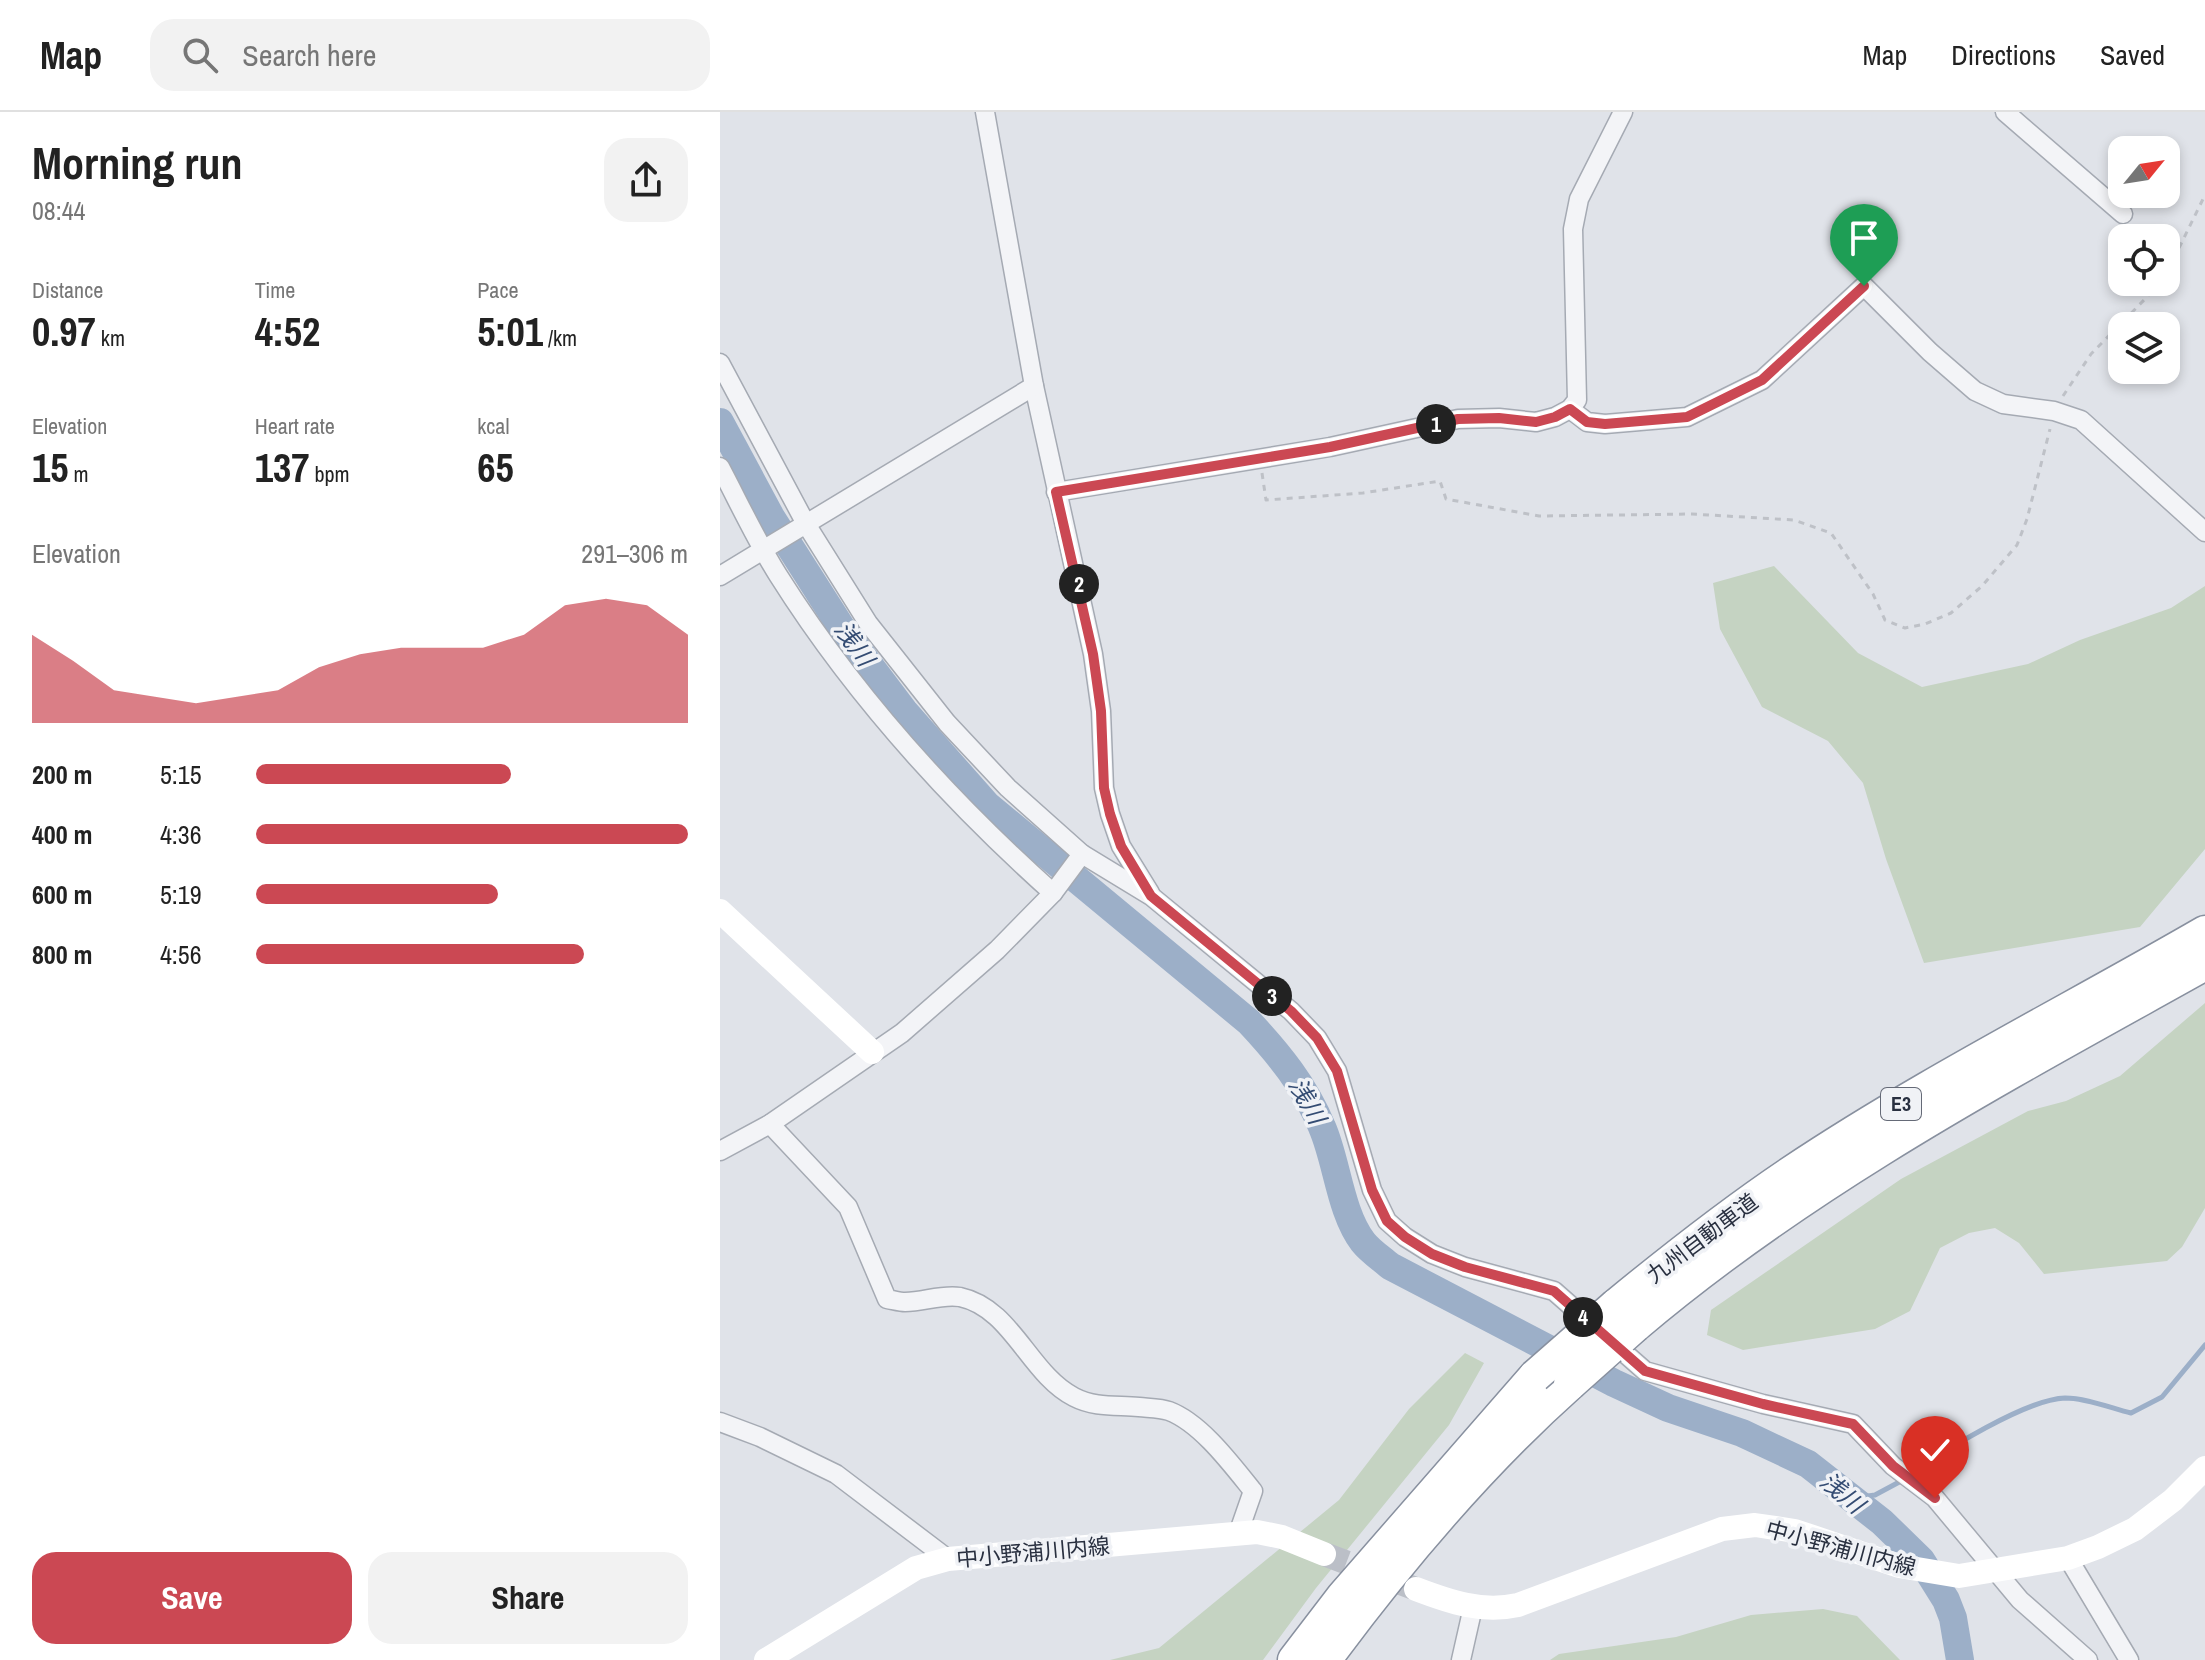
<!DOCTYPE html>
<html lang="en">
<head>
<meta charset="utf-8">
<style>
  :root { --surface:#fff; --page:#f2f2f2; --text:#222; --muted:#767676; --line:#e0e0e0; --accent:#cb4853 }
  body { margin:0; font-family:"Archivo Narrow","Noto Sans JP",sans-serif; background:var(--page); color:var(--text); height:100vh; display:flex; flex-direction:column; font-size:30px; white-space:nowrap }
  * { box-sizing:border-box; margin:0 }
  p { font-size:26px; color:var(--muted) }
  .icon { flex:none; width:44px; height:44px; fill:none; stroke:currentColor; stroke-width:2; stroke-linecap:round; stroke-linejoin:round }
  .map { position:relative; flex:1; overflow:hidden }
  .side { display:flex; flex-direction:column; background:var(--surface); width:720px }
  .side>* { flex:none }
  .needle { width:52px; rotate:60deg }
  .buttons { position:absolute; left:1388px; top:24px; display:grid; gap:16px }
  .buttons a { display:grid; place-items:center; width:72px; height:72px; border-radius:16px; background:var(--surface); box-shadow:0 4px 12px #0003; font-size:40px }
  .pin { position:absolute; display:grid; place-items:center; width:68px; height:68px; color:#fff; margin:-82px -34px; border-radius:50% 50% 50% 0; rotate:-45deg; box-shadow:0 0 8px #0007 }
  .pin .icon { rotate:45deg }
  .km { position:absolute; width:40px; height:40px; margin:-20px; border-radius:50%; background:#222; color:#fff; font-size:22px; line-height:40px; text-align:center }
  .round { display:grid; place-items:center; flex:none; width:84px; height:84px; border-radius:24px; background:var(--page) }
  .headline { display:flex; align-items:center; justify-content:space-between; height:136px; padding:0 32px }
  h1 { font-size:44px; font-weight:700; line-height:60px }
  .stats { display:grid; grid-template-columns:repeat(3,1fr); gap:12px; height:136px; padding:8px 32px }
  .stats div { display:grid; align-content:center }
  .stats b { font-size:40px; font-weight:700 }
  .stats small { font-size:22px; font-weight:400 }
  .stats p { font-size:22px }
  .chart { height:224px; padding:16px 32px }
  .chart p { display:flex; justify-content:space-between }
  .chart svg { width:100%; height:144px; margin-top:8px; fill:var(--accent); opacity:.7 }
  .cta { display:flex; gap:16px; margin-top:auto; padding:16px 32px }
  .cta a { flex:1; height:92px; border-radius:24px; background:var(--accent); color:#fff; font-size:32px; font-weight:700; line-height:92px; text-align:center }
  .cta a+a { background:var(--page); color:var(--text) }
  ul { padding:0 32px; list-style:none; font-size:26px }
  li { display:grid; grid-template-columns:128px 96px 1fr; align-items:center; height:60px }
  li i { height:20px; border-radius:10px; background:var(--accent) }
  header { display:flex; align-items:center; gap:48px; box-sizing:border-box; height:112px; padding:0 40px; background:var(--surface); border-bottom:2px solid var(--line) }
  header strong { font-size:38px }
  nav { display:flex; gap:44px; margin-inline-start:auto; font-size:28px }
  .search { width:560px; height:72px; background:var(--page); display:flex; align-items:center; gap:20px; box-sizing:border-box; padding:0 28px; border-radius:24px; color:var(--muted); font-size:30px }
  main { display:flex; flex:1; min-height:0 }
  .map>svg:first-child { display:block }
  .green { fill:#c5d3c2 }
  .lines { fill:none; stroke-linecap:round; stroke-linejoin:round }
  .stream { stroke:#9cafc8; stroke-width:5 }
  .river { stroke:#9cafc8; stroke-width:28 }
  .secondary-tunnel { stroke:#bbbfc7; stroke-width:24; stroke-dasharray:24 12; stroke-linecap:butt }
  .street-casing { stroke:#a5aab3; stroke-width:21 }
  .highway-casing { stroke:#88909f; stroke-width:35 }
  .path { stroke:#bec1c7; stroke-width:3; stroke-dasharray:6 6; stroke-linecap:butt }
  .street { stroke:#f3f4f7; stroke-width:18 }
  .secondary { stroke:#fff; stroke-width:24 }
  .highway { stroke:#fff; stroke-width:32 }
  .highway-bridge-casing { stroke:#88909f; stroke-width:35; stroke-linecap:butt }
  .highway-bridge { stroke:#fff; stroke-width:32 }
  .route-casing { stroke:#fff; stroke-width:16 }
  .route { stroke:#cb4853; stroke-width:10 }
  .labels { text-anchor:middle; stroke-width:7; stroke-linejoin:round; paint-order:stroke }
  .shield { fill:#f0f2f6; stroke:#656a77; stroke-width:2 }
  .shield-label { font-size:20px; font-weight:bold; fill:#293040 }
  .street-label { font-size:22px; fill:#293040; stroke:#f0f2f6 }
  .water-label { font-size:24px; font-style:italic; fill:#344c73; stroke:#f0f2f6 }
</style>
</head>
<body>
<header>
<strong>Map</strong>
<div class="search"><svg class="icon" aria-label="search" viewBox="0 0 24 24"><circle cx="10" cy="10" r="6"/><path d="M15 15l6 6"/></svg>Search here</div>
<nav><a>Map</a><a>Directions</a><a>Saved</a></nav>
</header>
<main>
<section class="side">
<div class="headline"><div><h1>Morning run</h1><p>08:44</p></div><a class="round"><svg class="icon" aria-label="share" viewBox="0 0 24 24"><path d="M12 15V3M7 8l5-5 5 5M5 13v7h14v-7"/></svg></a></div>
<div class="stats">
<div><p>Distance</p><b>0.97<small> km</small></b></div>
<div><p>Time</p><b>4:52</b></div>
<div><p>Pace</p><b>5:01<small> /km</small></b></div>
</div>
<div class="stats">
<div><p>Elevation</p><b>15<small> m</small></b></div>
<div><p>Heart rate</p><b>137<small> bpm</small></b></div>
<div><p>kcal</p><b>65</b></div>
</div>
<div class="chart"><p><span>Elevation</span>291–306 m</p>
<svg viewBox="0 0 160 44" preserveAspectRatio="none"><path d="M0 44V17L10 25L20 34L30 36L40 38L50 36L60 34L70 27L80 23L90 21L100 21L110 21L120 17L130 8L140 6L150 8L160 17V44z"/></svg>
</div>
<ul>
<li><b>200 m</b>5:15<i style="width:59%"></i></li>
<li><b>400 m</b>4:36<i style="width:100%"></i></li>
<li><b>600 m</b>5:19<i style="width:56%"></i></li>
<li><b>800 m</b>4:56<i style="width:76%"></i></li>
</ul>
<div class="cta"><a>Save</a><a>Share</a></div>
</section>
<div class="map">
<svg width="1485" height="1548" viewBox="0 0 1485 1548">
  <rect width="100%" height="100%" fill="#e0e3e9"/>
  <g class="green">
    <polygon points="1054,454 1138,541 1202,575 1308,552 1360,528 1451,496 1485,474 1485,737 1420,815 1204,851 1166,747 1143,671 1108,629 1042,595 1000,517 993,471"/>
    <polygon points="1485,891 1485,1096 1462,1135 1447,1149 1324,1162 1299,1131 1275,1116 1249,1121 1220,1136 1190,1199 1155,1217 1023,1238 987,1223 991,1198 1181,1067 1308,999 1346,989 1400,964"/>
    <polygon points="745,1241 764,1251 729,1313 596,1476 543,1548 390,1548 439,1536 619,1388 689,1297"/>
    <polygon points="1103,1497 1137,1504 1180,1548 830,1548 839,1542 956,1525 1031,1503"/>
  </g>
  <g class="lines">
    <g class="stream">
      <path d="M1191,1362C1223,1339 1307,1287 1345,1286C1366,1286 1391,1296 1411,1301L1442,1285L1485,1233"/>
      <polyline points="1134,1386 1155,1383 1183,1368"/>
    </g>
    <path class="river" d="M0,310L51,405L123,518L184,599L267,693L529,910C559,942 585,974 602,1015C617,1049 620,1100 643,1130C650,1139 662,1147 670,1154L894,1271L948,1296L1022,1321L1088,1352L1162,1410L1201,1448L1226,1488L1233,1506L1240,1548"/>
    <polyline class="secondary-tunnel" points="604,1442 696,1477"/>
    <g class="street-casing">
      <g id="street">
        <polyline points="265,0 314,274 373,542 381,599 384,676 390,702 401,734 430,781"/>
        <polyline points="1285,0 1403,102"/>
        <polyline points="0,251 86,412 148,511 227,611 288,676 362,742 431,784 571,899 597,926 617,959 652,1078 667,1109 685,1125 712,1142 745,1155 834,1179 925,1259 1043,1292 1133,1312 1173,1354 1215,1386 1300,1488 1368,1548"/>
        <polyline points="850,297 867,310 885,312 967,305 1042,268 1144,174 1210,240 1255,279 1283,292 1334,299 1361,308 1485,420"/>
        <path d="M0,355C19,391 36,428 58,463C133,582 228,687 333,781"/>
        <polyline points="336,380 610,335 738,307 779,306 816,310 835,305 850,297 857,288 853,117 859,87 903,0"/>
        <polyline points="0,464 314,274"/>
        <path d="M50,1012L128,1095L167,1187C173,1188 180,1190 185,1190C204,1190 221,1182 240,1185C292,1196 309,1262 354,1285C375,1296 396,1293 419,1295C428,1296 441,1296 449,1299C481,1311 512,1353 533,1379L518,1422"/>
        <polyline points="0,1039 50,1012 182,921 277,838 333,781 362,742"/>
        <polyline points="0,1310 40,1325 116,1362 228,1447"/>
        <polyline points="1348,1446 1409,1548"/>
        <polyline points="741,1548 753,1495"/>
      </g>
    </g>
    <g class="highway-casing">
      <g id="highway">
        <path d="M896,1193C952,1147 1009,1102 1070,1061C1203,972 1347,900 1485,820"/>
        <path d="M915,1214C1088,1067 1288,962 1485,852"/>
        <polyline points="574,1548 623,1484 815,1264"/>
        <path d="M605,1548C678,1449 758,1354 850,1272"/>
      </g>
    </g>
    <g class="path">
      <polyline points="1446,156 1459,136 1485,83"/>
      <polyline points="1343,284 1371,242 1427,185 1437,170"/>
      <polyline points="542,361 546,388 643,381 720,369 726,387 819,404 972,402 1074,408 1111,421 1153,482 1165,508 1185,516 1205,512 1231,501 1262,474 1297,433 1307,407 1330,317"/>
    </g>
    <use href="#street" class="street"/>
    <g class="secondary">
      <polyline points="0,799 152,940"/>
      <path d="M696,1477C730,1490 762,1501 798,1493L1002,1417L1035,1413L1075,1419L1179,1454L1239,1464L1348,1446L1378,1435L1415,1417L1453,1388L1485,1356"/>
      <polyline points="46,1548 196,1456 228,1447 537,1420 562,1425 604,1442"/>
    </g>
    <use href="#highway" class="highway"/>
    <g class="highway-bridge-casing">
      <g id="highway-bridge">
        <polyline points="815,1264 896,1193"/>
        <polyline points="850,1272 915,1214"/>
      </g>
    </g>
    <use href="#highway-bridge" class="highway-bridge"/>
  </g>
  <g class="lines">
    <g class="route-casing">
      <polyline id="route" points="1144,174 1042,268 967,305 885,312 867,310 850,297 835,305 816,310 779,306 738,307 610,335 336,380 373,542 381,599 384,676 390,702 401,734 431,784 571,899 597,926 617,959 652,1078 667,1109 685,1125 712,1142 745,1155 834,1179 925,1259 1043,1292 1133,1312 1173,1354 1215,1386"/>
    </g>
    <use href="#route" class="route"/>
  </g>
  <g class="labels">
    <rect class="shield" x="1161" y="976" width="40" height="32" rx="6"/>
    <g class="shield-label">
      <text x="1181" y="999">E3</text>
    </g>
    <g class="street-label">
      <text transform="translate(982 1126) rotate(-37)" y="8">九州自動車道</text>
      <text transform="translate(1121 1436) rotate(15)" y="8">中小野浦川内線</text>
      <text transform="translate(313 1440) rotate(-5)" y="8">中小野浦川内線</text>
    </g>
    <g class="water-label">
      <text transform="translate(134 532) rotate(54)" y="8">浅川</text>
      <text transform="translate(587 989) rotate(61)" y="8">浅川</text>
      <text transform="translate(1122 1381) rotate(40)" y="8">浅川</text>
    </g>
  </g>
</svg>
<div class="buttons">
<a><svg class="needle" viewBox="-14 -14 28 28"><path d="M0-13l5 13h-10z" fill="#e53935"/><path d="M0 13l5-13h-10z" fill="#767676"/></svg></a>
<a><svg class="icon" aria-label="locate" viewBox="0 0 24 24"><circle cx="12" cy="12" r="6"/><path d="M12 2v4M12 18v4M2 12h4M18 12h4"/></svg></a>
<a><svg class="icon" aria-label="layers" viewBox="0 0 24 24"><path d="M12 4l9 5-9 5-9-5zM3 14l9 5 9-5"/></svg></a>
</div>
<div class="pin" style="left:1144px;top:174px;background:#1e9e55"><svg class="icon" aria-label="arrive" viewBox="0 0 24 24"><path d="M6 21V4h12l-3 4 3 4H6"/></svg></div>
<div class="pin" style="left:1215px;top:1386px;background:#d93025"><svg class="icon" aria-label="check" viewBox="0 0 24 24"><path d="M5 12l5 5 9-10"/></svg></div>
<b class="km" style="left:716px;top:312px">1</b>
<b class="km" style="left:359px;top:472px">2</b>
<b class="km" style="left:552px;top:884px">3</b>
<b class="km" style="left:863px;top:1205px">4</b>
</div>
</main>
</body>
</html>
